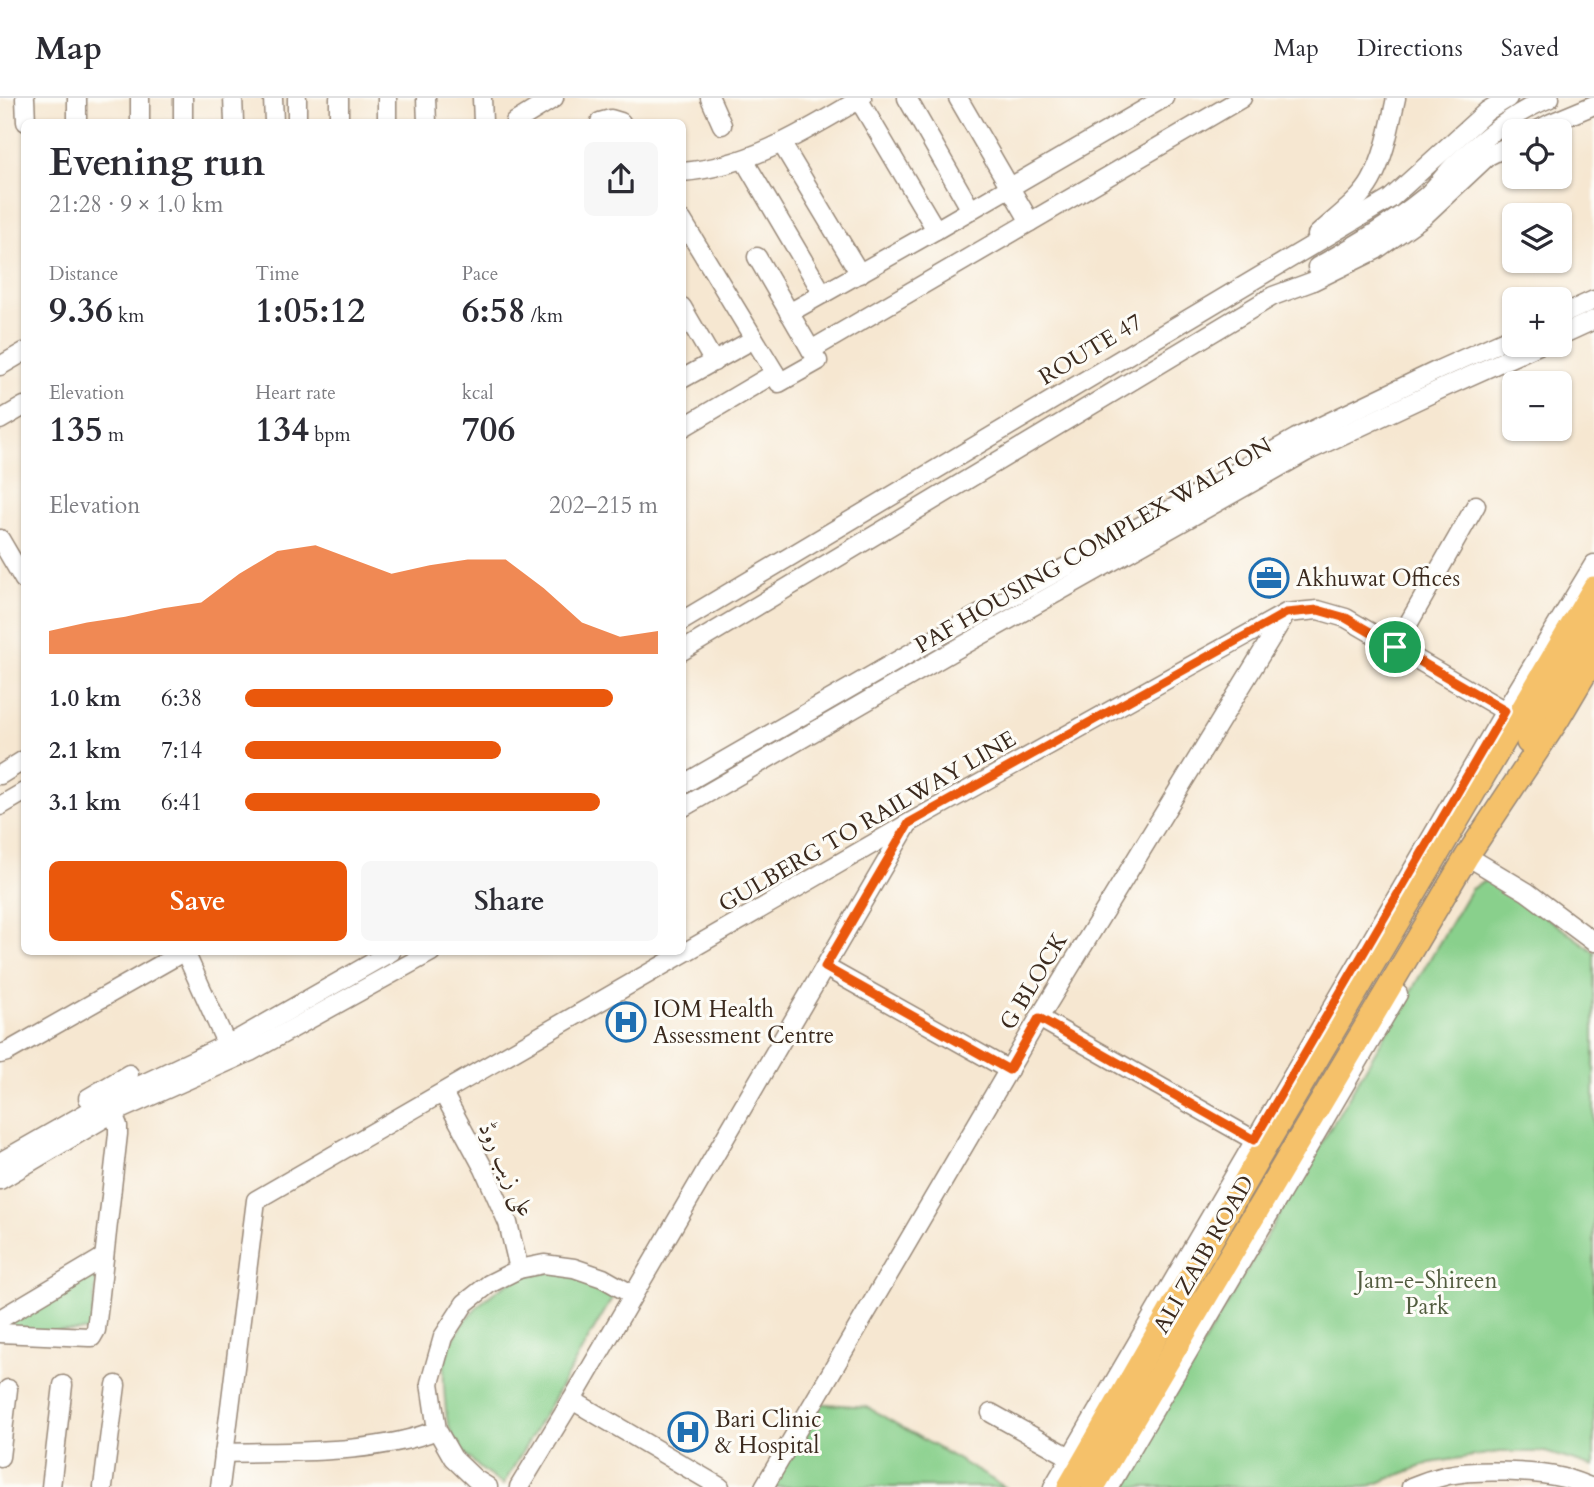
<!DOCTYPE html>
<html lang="en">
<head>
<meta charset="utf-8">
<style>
  :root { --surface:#fff; --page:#f7f7f7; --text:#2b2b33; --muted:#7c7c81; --line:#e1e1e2; --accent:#ea580c }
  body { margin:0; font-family:Cardo,Amiri,serif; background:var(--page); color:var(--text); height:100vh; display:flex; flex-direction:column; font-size:26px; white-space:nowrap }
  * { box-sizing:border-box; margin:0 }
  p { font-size:23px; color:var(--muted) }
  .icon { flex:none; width:38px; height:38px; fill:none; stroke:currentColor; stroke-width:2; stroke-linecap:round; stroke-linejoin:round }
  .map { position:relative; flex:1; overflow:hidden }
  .sheet { position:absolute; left:21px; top:21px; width:665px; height:836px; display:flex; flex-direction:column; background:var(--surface); border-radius:10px; box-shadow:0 2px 5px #0004 }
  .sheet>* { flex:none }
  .tools { position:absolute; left:1502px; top:21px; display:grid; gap:14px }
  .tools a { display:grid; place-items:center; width:70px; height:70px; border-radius:10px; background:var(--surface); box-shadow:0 2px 5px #0004; font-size:35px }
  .pin { position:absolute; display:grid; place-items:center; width:60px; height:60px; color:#fff; margin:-30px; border:4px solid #fff; border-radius:50%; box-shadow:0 2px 7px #0007 }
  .round { display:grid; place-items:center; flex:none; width:74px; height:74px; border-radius:10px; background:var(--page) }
  .headline { display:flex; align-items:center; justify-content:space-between; height:119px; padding:0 28px }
  h1 { font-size:38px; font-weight:600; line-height:52px }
  .stats { display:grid; grid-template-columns:repeat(3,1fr); gap:10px; height:119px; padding:7px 28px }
  .stats div { display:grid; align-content:center }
  .stats b { font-size:35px; font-weight:600 }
  .stats small { font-size:19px; font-weight:400 }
  .stats p { font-size:19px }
  .chart { height:196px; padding:14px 28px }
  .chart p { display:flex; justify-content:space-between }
  .chart svg { width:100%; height:126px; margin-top:7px; fill:var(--accent); opacity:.7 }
  .primary-button { display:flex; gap:14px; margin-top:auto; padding:14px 28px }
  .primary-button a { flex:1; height:80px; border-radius:10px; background:var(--accent); color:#fff; font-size:28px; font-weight:600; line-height:80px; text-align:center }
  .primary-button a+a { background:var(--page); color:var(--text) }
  ul { padding:0 28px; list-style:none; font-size:23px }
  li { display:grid; grid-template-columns:112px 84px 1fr; align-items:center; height:52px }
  li i { height:18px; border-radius:9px; background:var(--accent) }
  header { display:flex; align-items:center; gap:42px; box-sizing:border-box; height:98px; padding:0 35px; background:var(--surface); border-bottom:2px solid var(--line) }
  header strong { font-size:33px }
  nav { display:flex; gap:38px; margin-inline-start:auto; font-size:24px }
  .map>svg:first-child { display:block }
  .green { fill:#89d08c; stroke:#627d55; stroke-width:2 }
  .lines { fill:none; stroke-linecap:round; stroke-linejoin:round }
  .minor-casing { stroke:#988878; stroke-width:21 }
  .major-casing { stroke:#988878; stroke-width:26 }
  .minor { stroke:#fff; stroke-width:18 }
  .major { stroke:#f5c16b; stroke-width:23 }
  .route-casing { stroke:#fff; stroke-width:14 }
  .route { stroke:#ea580c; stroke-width:9 }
  .labels { text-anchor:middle; stroke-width:6; stroke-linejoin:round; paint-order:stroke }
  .street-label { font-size:23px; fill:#3b2a1e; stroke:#fdfcf7 }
  .poi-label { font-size:23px; fill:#3b2a1e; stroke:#fdfcf7; text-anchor:start }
  .park-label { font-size:23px; fill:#525c3f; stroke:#fdfcf7 }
</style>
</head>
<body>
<header>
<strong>Map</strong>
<nav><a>Map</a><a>Directions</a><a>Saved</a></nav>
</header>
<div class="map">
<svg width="1594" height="1389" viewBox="0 0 1594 1389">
  <rect width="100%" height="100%" fill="#fdfcf7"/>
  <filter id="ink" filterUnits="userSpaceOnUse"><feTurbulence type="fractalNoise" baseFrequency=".0143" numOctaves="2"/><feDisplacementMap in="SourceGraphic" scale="14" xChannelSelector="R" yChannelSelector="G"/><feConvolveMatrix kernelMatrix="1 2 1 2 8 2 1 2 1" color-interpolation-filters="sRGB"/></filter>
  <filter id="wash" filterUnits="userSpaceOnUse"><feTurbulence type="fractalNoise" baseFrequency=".00686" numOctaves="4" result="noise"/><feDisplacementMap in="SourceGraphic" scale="28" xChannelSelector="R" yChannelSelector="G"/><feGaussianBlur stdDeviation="1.57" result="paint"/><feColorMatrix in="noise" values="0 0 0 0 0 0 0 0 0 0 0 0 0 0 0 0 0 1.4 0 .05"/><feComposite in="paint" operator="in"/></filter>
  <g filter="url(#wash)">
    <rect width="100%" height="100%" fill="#f6e7d1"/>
    <g class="green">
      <polygon points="1491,780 1588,849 1594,854 1594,1369 1545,1354 1500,1354 1430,1365 1367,1389 1119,1389 1471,791"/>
      <polygon points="99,1167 90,1233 6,1233 7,1221"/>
      <path d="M553,1174L588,1183L613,1199L503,1387C482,1373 457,1354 449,1329C446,1321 446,1311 445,1302C444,1289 442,1273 446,1259C457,1224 487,1193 521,1179C531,1175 542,1175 553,1174Z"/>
      <polygon points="814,1305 867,1309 1005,1389 764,1389"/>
    </g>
  </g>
  <g filter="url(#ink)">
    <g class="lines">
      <g class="minor-casing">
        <g id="minor">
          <polyline points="25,0 26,24"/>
          <polyline points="77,0 77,24"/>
          <polyline points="140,0 140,24"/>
          <polyline points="183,0 183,24"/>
          <polyline points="233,0 234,24"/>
          <polyline points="273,0 274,24"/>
          <polyline points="297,0 297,24"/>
          <polyline points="339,0 339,24"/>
          <polyline points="387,0 387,24"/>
          <polyline points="426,0 427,24"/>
          <polyline points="482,0 483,24"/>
          <polyline points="710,0 722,27"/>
          <polyline points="907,0 971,112"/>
          <polyline points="958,0 1030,124"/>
          <polyline points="859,2 936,132"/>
          <polyline points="515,24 554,0"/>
          <polyline points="600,24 611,21 621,24"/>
          <polyline points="1536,33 1551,25 1594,7"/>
          <polyline points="782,46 860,176"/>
          <polyline points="744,62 823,196"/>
          <path d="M682,74C749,69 806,33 862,0"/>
          <polyline points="682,122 775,275"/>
          <path d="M1317,137C1334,121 1360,103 1371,83C1385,58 1390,27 1396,0"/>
          <polyline points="757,159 811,252"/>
          <path d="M1317,169C1354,148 1392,126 1425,99C1436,90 1444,77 1454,67C1482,41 1514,14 1550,0"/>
          <polyline points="682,209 714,264"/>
          <polyline points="789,215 936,132 1164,0"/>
          <polyline points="1559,218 1594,202"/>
          <polyline points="1559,238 1594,222"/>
          <polyline points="0,268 24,254"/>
          <polyline points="682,281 754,241"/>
          <polyline points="0,322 24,308"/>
          <polyline points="682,330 775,275 779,285 818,263 811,252 1242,0"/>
          <polyline points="0,441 24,482"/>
          <polyline points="682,523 1294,158 1390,101 1487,13 1508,0"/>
          <polyline points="1395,549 1476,407"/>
          <polyline points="682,553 1273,198 1311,184 1376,152 1423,119 1488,58 1514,45"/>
          <polyline points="0,677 24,662"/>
          <polyline points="682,687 940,538 1159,418 1296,340 1436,273 1514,238"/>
          <polyline points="0,708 24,694"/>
          <polyline points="682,710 948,556 1306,354 1443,290 1539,247"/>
          <polyline points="1464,769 1467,758 1527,794 1594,844"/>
          <polyline points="185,854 231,956"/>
          <polyline points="825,869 1009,972"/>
          <polyline points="1039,920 1254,1042"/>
          <polyline points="0,956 7,954 183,854"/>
          <polyline points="443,995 484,1071 508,1125 519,1171"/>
          <polyline points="88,1000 129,976"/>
          <polyline points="0,1064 107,1003 240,940 391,854"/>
          <polyline points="0,1082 113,1015 250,954 431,854"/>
          <polyline points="0,1221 104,1159"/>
          <polyline points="0,1235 89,1239 92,1239 96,1232 118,1036 118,1028 109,1006"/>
          <polyline points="991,1315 1070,1359"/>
          <path d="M224,1355C291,1353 374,1357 437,1332"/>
          <polyline points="0,1359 8,1291"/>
          <polyline points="51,1389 63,1287"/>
          <polyline points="103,1389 116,1287"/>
          <polyline points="220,1389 256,1102 909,725 1286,515 1318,512 1346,520 1505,613"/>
          <polyline points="488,1389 475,1381 453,1360 437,1332 430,1285 443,1239 465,1205 489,1186 519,1171 544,1166 574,1170 603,1180 633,1197"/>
          <polyline points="519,1389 572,1302"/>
          <polyline points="720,1389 572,1302 907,728"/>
          <polyline points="764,1389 1039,920 1285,517"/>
          <polyline points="1053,1389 1505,613 1594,466"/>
          <polyline points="1109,1389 1398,896"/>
          <path d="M1411,1389C1423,1384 1435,1380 1448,1377C1477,1371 1536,1373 1564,1380C1573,1382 1582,1386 1590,1389"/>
        </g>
      </g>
      <g class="major-casing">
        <g id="major">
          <polyline points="1528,644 1549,603 1594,528"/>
          <polyline points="1069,1389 1266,1047 1594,490"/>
          <polyline points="1093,1389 1467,758 1558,621 1594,560"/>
        </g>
      </g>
      <use href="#minor" class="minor"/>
      <use href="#major" class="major"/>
    </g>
  </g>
  <g class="lines" filter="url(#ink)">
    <g class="route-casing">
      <polygon id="route" points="1318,512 1346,520 1505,613 1254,1042 1039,920 1009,972 825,869 909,725 1286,515"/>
    </g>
    <use href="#route" class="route"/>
  </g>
  <defs>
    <g id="office-ring" transform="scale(2.0125)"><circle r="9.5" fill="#fdfcf7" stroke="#1f6fb2" stroke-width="1.5"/><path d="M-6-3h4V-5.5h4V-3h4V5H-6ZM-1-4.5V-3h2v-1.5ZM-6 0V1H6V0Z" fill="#1f6fb2"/></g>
    <g id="hospital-ring" transform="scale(2.0125)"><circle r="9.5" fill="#fdfcf7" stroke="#1f6fb2" stroke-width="1.5"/><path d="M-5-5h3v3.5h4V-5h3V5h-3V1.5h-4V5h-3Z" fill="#1f6fb2"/></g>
  </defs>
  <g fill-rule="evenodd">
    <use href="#office-ring" x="1269" y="480"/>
    <use href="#hospital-ring" x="626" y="924"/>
    <use href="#hospital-ring" x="688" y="1334"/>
  </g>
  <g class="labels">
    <g class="street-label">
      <text transform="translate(1090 251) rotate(-31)" y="8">ROUTE 47</text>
      <text transform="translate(1093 447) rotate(-30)" y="8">PAF HOUSING COMPLEX WALTON</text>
      <text transform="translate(867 723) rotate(-30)" y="8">GULBERG TO RAILWAY LINE</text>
      <text transform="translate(1033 883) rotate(-59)" y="8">G BLOCK</text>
      <text transform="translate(507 1071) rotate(65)" y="8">علی زیب روڈ</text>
      <text transform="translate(1203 1156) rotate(-60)" y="8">ALI ZAIB ROAD</text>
    </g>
    <g class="poi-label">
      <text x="1296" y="488">Akhuwat Offices</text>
      <text x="653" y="919">IOM Health<tspan x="653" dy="26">Assessment Centre</tspan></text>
      <text x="715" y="1329">Bari Clinic<tspan x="715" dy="26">&amp; Hospital</tspan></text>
    </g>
    <g class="park-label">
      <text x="1427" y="1190">Jam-e-Shireen<tspan x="1427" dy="26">Park</tspan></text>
    </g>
  </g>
</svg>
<div class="tools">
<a><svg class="icon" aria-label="locate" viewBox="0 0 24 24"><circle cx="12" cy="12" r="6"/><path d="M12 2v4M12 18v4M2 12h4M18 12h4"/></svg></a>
<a><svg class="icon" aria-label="layers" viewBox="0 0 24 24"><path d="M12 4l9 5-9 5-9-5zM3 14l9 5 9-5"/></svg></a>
<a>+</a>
<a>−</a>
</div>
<div class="pin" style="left:1395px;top:549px;background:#1e9e55"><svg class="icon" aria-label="arrive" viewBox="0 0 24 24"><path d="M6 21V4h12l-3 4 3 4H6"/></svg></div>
<section class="sheet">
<div class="headline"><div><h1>Evening run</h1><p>21:28 · 9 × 1.0 km</p></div><a class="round"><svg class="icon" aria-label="share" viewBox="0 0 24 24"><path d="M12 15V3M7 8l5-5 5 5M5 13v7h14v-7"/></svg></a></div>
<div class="stats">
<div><p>Distance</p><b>9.36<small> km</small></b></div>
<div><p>Time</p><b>1:05:12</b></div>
<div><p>Pace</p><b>6:58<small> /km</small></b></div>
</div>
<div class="stats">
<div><p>Elevation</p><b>135<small> m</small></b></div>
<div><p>Heart rate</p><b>134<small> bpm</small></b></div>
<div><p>kcal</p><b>706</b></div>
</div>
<div class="chart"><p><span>Elevation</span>202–215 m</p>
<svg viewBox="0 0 160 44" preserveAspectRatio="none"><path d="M0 44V36L10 33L20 31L30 28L40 26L50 16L60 8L70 6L80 11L90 16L100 13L110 11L120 11L130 21L140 33L150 38L160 36V44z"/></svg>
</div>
<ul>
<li><b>1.0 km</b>6:38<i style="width:89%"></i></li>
<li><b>2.1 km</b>7:14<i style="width:62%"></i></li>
<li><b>3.1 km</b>6:41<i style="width:86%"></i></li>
</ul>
<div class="primary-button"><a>Save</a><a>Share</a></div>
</section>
</div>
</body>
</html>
